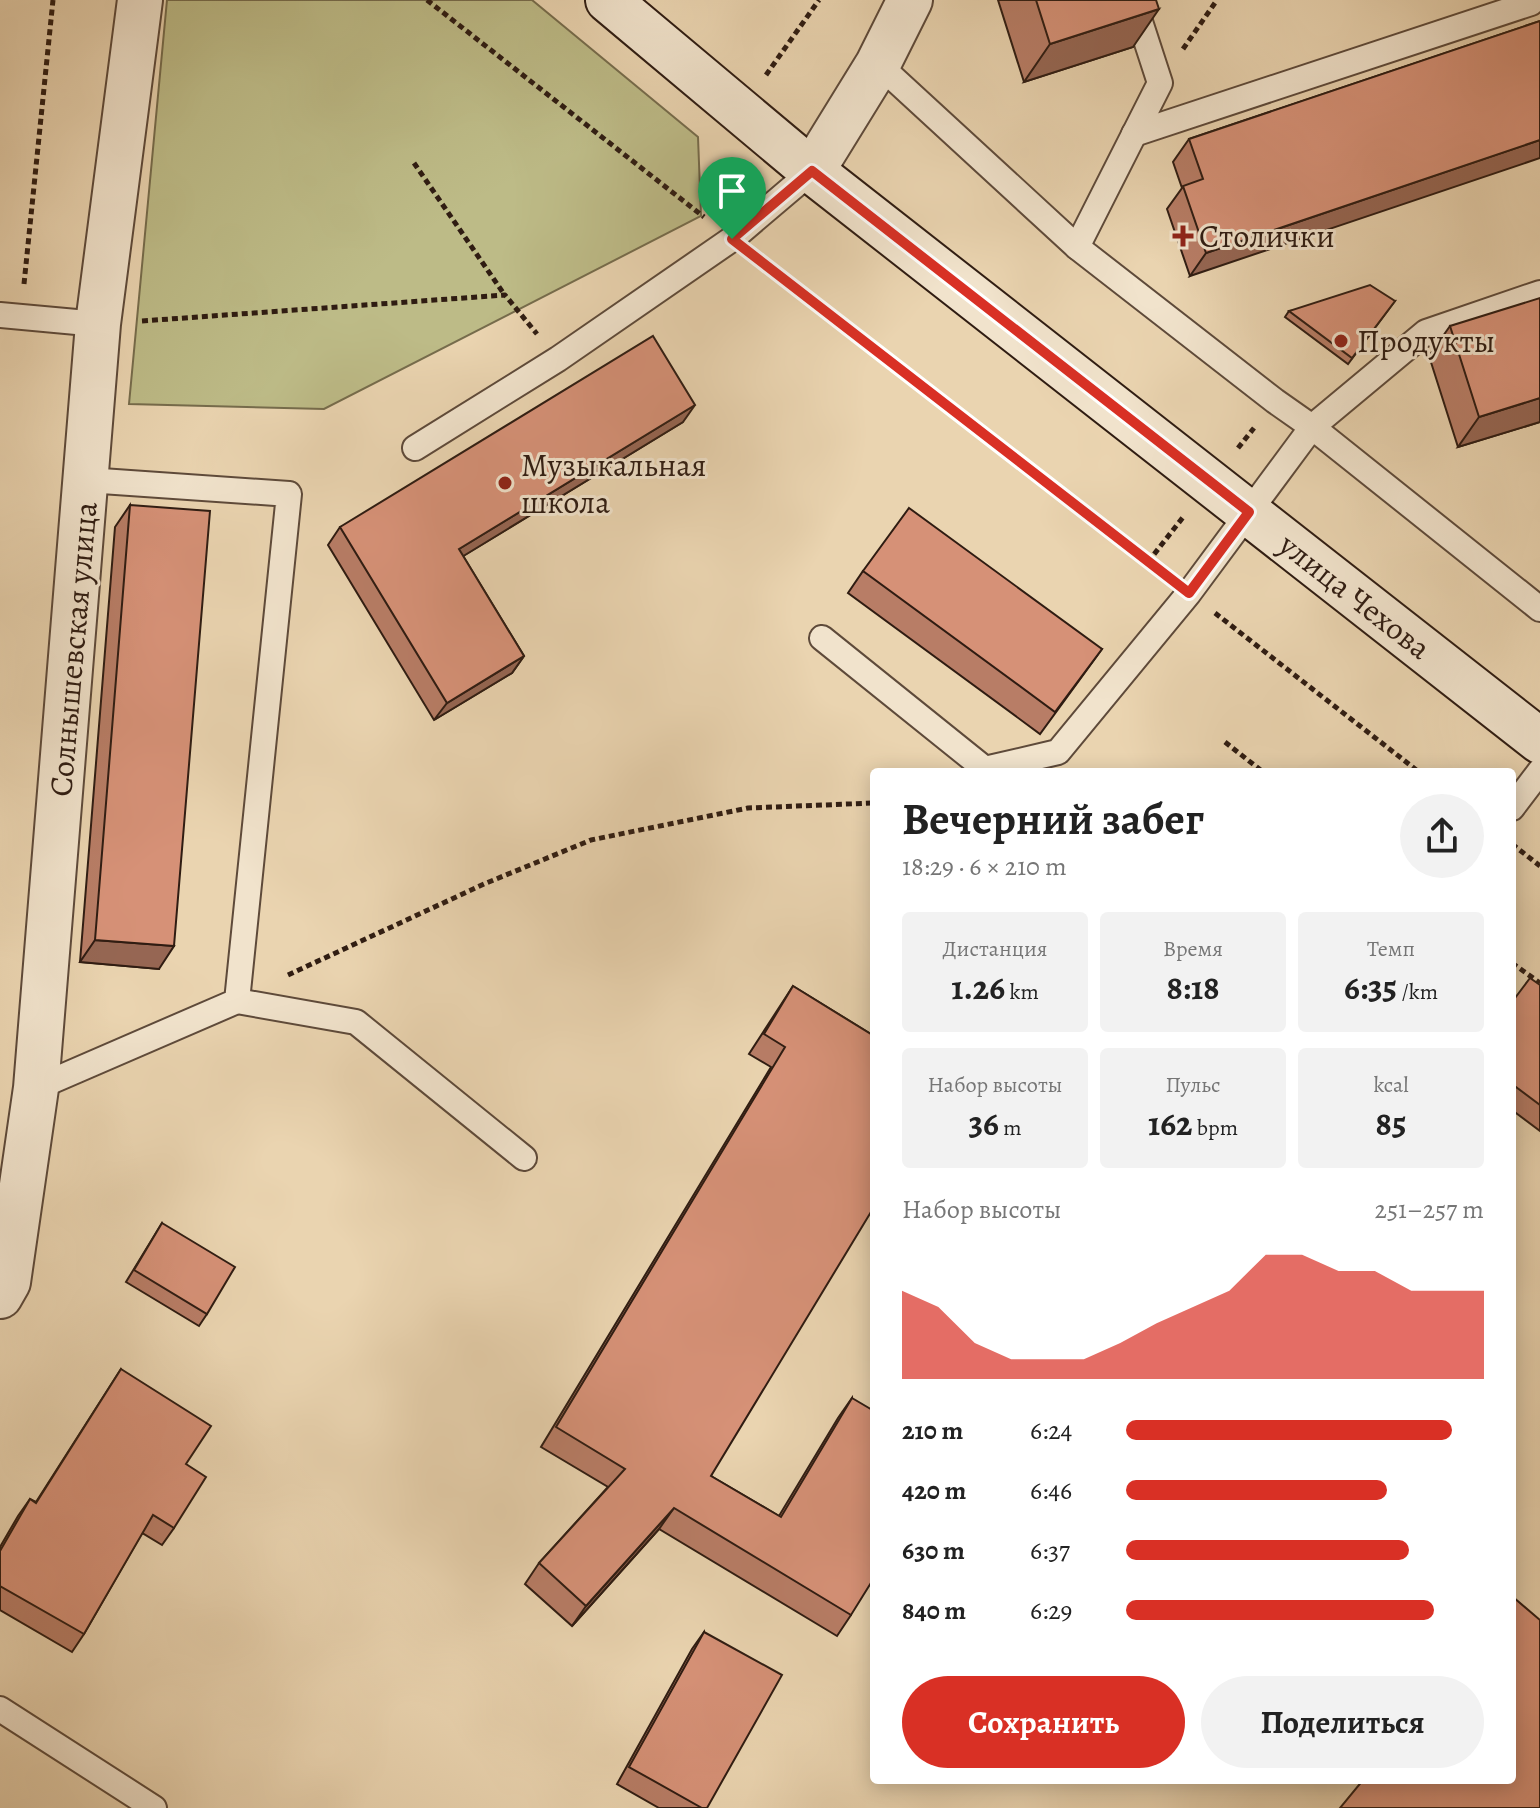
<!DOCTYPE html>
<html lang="ru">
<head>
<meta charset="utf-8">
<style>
  :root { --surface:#fff; --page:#f2f2f2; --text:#222; --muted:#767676; --accent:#d93025 }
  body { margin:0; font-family:Alegreya,serif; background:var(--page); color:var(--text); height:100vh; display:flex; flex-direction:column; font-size:30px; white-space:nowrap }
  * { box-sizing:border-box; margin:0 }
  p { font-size:26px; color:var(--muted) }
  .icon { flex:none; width:44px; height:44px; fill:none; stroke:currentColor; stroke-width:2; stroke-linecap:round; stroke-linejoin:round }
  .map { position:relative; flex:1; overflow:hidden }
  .panel { position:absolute; left:870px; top:768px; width:646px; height:1016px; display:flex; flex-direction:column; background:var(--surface); border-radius:8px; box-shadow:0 4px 20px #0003 }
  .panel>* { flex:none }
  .pin { position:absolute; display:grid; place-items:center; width:68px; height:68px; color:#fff; margin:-82px -34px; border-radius:50% 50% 50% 0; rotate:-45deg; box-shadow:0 0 8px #0007 }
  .pin .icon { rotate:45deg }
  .round { display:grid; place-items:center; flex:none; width:84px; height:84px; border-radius:42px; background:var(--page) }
  .summary { display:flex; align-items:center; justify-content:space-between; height:136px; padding:0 32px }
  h1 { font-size:44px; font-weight:700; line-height:60px }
  .metrics { display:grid; grid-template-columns:repeat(3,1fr); gap:12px; height:136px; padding:8px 32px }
  .metrics div { display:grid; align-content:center; border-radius:8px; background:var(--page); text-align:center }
  .metrics b { font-size:34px; font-weight:700 }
  .metrics small { font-size:22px; font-weight:400 }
  .metrics p { font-size:22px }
  .chart { height:224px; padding:16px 32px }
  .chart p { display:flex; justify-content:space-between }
  .chart svg { width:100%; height:144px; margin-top:8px; fill:var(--accent); opacity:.7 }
  .primary-button { display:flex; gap:16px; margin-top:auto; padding:16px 32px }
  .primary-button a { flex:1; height:92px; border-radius:48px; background:var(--accent); color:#fff; font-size:32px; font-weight:700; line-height:92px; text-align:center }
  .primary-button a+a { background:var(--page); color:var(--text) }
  ul { padding:0 32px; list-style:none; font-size:26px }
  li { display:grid; grid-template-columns:128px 96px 1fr; align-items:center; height:60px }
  li i { height:20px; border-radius:10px; background:var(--accent) }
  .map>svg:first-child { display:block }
  .green { fill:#bdbb87; stroke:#766c4c; stroke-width:2 }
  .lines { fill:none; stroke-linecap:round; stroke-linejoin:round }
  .service-casing { stroke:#5e4a3a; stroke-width:28 }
  .minor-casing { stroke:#5e4a3a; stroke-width:48 }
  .tertiary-casing { stroke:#5e4a3a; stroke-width:48 }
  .secondary-casing { stroke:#2f1c12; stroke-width:48 }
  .path { stroke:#2f1c12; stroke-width:5; stroke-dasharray:6 4; stroke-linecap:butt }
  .service { stroke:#f1e3cc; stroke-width:24 }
  .minor { stroke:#f1e3cc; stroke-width:44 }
  .tertiary { stroke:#f1e3cc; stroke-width:44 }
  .secondary { stroke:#f1e3cc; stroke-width:44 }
  .wall { fill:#b87d66; stroke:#2f1c12; stroke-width:2 }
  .shaded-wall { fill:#966653; stroke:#2f1c12; stroke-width:2 }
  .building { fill:#d69177; stroke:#2f1c12; stroke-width:2 }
  .route-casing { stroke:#fff; stroke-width:16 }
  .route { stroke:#d93025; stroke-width:10 }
  .poi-dot { fill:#8f2418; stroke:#f1e3cc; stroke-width:3 }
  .labels { text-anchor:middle; stroke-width:6; stroke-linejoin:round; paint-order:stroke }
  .poi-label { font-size:32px; fill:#2f1c12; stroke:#f1e3cc; text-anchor:start }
  .street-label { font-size:32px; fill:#2f1c12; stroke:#f1e3cc }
</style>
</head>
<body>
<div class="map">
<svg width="1540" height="1808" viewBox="0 0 1540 1808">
  <rect width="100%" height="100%" fill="#ead4b0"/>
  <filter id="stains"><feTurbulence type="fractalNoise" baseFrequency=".0025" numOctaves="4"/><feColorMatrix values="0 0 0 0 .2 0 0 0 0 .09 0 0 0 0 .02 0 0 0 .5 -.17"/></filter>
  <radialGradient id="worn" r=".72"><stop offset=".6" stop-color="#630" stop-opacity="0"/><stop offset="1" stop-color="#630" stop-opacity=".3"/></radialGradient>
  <polygon class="green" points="167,0 532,0 698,137 701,216 324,409 129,404"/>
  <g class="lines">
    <g class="service-casing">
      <g id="service">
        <polyline points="878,64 1077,247 1275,401 1312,427 1540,609"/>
        <polyline points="1134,134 1531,3"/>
        <polyline points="1077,247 1160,83 1133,0"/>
        <polyline points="0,315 98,324"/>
        <polyline points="415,448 558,359 732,239 812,171"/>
        <polyline points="822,638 985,769 1058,752 1189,593 1312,427 1426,332 1540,293"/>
        <polyline points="1512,808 1540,771"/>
        <polyline points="237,1001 356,1022 524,1158"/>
        <polyline points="36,1088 237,1001 289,494 87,480"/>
        <polyline points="0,1709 154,1808"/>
      </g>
    </g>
    <g class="minor-casing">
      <polyline id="minor" points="812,171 878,64 910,0"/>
    </g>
    <g class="tertiary-casing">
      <polyline id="tertiary" points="0,1296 8,1282 36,1088 98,324 140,0"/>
    </g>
    <g class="secondary-casing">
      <polyline id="secondary" points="608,0 812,171 1540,741"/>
    </g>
    <g class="path">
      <polyline points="427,0 704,217"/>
      <polyline points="1183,49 1217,0"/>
      <polyline points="766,75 819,0"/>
      <polyline points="414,163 504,294"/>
      <polyline points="759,260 1162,573"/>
      <polyline points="24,284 53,0"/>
      <polyline points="142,321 505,295 537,334"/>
      <polyline points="1238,448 1254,428"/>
      <polyline points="1148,562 1184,516"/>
      <polyline points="1215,613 1419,772"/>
      <polyline points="1225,742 1263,772"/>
      <polyline points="1512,844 1540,866"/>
      <polyline points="1512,963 1540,983"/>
      <polyline points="288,975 484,884 591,840 748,808 874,803"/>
    </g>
    <use href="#service" class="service"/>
    <use href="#minor" class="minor"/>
    <use href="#tertiary" class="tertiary"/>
    <use href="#secondary" class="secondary"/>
  </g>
  <g class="wall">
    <polygon points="998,0 1156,0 1133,47 1024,82"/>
    <polygon points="1540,21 1190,276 1167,209 1182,188 1173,162 1189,139"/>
    <polygon points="1395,301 1348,364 1285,317 1289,311"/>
    <polygon points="1450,326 1540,422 1458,447 1429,356"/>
    <polygon points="683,422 463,556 524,656 512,673 434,720 328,545 340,527"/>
    <polygon points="130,505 159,969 80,962 115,527"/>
    <polygon points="863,571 1102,649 1040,734 848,593"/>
    <polygon points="1540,985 1540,1131 1512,1110 1512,1002"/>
    <polygon points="793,986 874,1036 711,1476 779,1516 838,1418 852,1398 851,1615 837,1636 659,1529 572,1626 525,1584 539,1563 608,1487 541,1447 771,1067 749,1054"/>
    <polygon points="162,1223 207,1314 199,1326 126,1282"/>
    <polygon points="121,1369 186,1464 174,1528 162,1545 142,1533 84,1634 72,1652 0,1610 0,1547 18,1516 30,1499 36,1502"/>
    <polygon points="704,1632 707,1808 659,1808 617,1784 692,1649"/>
  </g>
  <g class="shaded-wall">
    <polygon points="1159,9 1133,47 1024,82 1050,44"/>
    <polygon points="1540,140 1540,158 1190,276 1206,253"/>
    <polygon points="1540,398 1540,422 1458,447 1479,417"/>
    <polygon points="695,405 683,422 447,566 459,549"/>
    <polygon points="524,656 512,673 434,720 447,703"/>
    <polygon points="95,940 174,946 159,969 80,962"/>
    <polygon points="674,1508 659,1529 572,1626 586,1606"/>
  </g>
  <g class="building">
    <polygon points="1036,0 1156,0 1159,9 1050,44"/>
    <polygon points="1540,21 1540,140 1206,253 1183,186 1203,179 1189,139"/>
    <polygon points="1370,285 1395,301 1352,358 1289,311"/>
    <polygon points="1540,298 1540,398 1479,417 1450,326"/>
    <polygon points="653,336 695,405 459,549 524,656 447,703 340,527"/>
    <polygon points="130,505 210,511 174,946 95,940"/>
    <polygon points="909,508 1102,649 1055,712 863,571"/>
    <polygon points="1530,978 1540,985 1540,1105 1512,1084 1512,1002"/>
    <polygon points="793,986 874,1036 874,1207 711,1476 781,1517 852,1398 874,1411 874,1578 851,1615 674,1508 586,1606 539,1563 625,1469 556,1427 785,1047 764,1034"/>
    <polygon points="162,1223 235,1267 207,1314 134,1270"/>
    <polygon points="121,1369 211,1426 186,1464 206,1477 174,1528 153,1515 84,1634 0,1586 0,1551 30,1499 36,1503"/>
    <polygon points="1513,1597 1540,1620 1540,1808 1340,1808 1363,1780 1512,1780"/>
    <polygon points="704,1632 782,1675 707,1808 702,1808 629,1767"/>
  </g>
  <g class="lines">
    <g class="route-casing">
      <polygon id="route" points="812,171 1249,512 1189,593 732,239"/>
    </g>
    <use href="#route" class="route"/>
  </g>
  <g class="poi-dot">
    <path d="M1179 224h8v8h8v8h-8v8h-8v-8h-8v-8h8z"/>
    <circle cx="1341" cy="341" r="8"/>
    <circle cx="505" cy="483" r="8"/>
  </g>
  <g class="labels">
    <g class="poi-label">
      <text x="1199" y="247">Столички</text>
      <text x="1357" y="352">Продукты</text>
      <text x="521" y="476">Музыкальная<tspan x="521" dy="37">школа</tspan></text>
    </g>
    <g class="street-label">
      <text transform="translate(1355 596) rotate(38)" y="11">улица Чехова</text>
      <text transform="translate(73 649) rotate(-85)" y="11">Солнышевская улица</text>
    </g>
  </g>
  <rect width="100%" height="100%" filter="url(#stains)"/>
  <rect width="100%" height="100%" fill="url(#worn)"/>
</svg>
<div class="pin" style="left:732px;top:239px;background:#1e9e55"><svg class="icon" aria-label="arrive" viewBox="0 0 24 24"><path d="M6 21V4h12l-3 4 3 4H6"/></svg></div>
<section class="panel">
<div class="summary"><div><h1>Вечерний забег</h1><p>18:29 · 6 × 210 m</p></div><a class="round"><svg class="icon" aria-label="share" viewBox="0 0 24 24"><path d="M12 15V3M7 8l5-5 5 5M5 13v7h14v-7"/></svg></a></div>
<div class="metrics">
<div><p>Дистанция</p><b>1.26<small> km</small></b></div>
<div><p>Время</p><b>8:18</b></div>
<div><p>Темп</p><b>6:35<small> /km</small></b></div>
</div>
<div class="metrics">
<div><p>Набор высоты</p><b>36<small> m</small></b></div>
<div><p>Пульс</p><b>162<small> bpm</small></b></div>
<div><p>kcal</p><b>85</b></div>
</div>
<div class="chart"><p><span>Набор высоты</span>251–257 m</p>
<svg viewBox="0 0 160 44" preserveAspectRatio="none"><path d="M0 44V17L10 22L20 33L30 38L40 38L50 38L60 33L70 27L80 22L90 17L100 6L110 6L120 11L130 11L140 17L150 17L160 17V44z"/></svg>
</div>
<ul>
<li><b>210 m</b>6:24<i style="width:91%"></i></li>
<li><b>420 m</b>6:46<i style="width:73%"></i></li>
<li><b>630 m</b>6:37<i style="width:79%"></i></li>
<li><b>840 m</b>6:29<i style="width:86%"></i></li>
</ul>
<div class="primary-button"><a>Сохранить</a><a>Поделиться</a></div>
</section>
</div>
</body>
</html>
